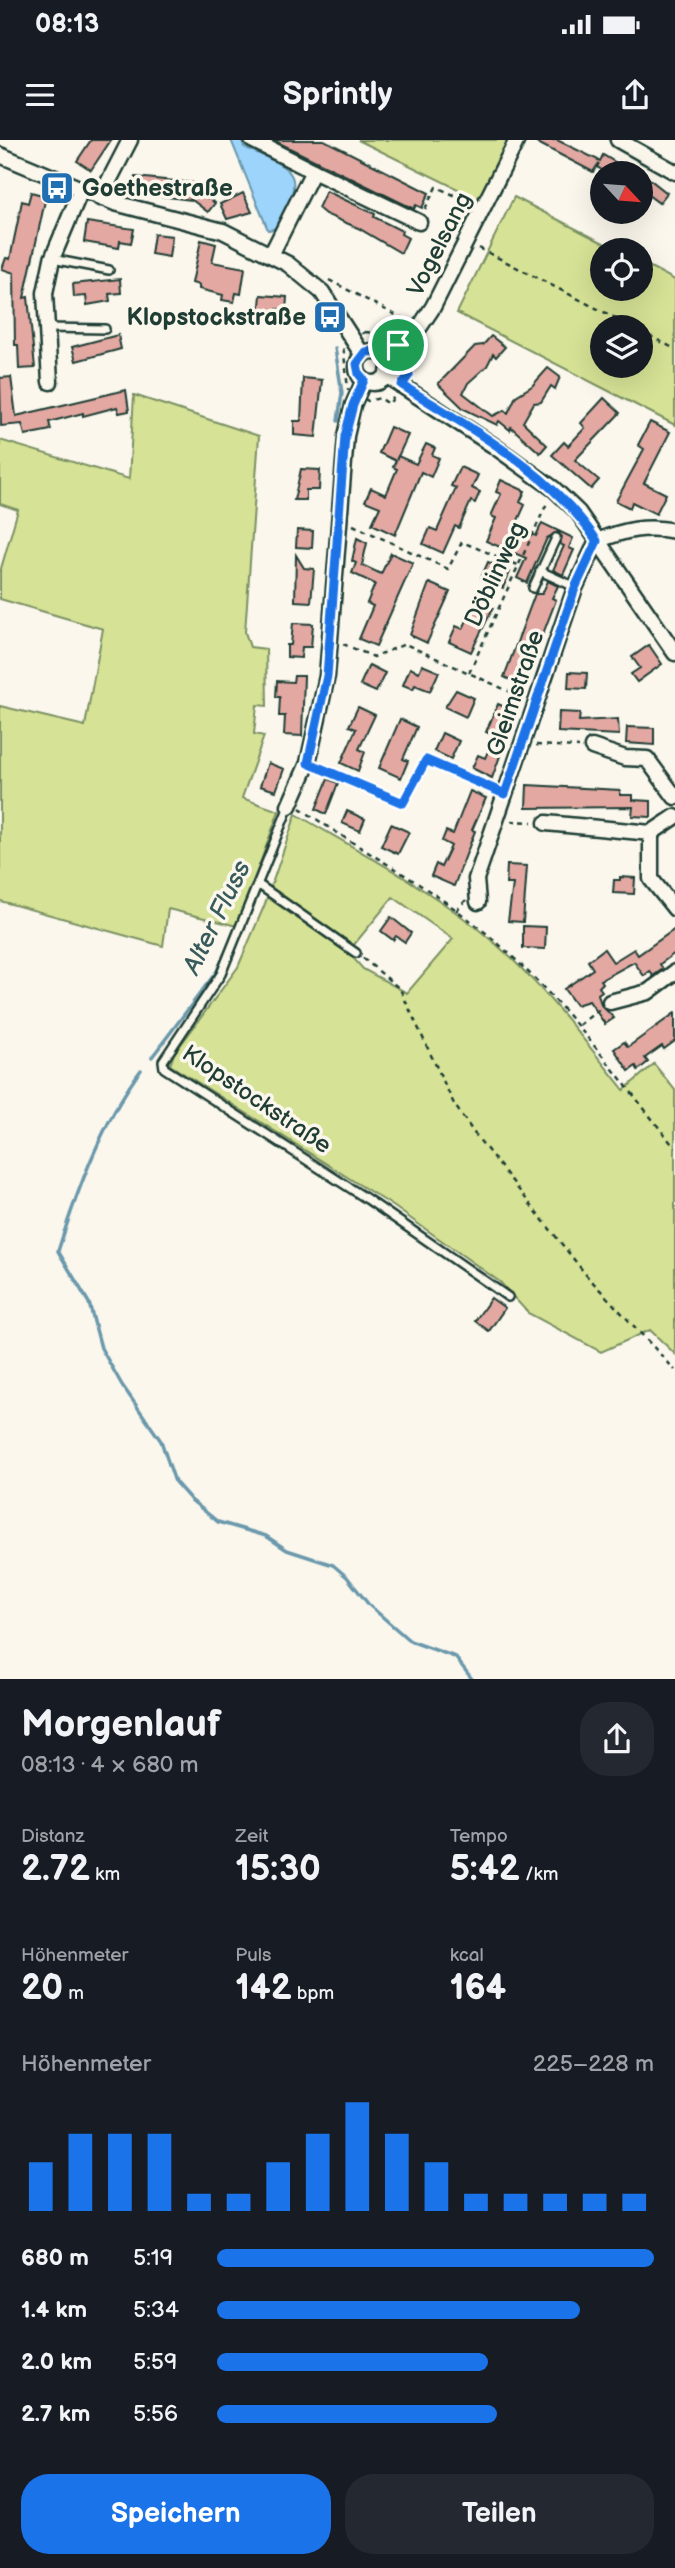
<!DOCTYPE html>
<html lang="de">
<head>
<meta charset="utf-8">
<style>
  :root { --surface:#171b24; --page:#242831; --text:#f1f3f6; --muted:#9ea1a6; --accent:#1a73e8 }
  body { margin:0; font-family:"Balsamiq Sans",sans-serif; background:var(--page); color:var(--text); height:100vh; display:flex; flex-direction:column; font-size:26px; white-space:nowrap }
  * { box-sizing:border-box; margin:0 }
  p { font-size:23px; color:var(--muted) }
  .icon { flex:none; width:38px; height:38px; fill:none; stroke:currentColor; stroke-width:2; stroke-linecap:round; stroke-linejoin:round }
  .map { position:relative; height:1539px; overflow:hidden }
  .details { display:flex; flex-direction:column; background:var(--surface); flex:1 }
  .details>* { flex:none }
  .needle { width:46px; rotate:116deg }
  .tools { position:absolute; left:590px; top:21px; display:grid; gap:14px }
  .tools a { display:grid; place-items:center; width:63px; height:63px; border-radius:50%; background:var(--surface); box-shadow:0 7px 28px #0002; font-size:35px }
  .pin { position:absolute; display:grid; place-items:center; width:60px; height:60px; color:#fff; margin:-30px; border:4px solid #fff; border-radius:50%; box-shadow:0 2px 7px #0007 }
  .round { display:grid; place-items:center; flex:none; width:74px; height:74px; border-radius:28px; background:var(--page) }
  .headline { display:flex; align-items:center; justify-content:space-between; height:119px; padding:0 21px }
  h1 { font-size:38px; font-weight:800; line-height:52px }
  .metrics { display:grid; grid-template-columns:repeat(3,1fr); gap:10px; height:119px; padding:7px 21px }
  .metrics div { display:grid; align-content:center }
  .metrics b { font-size:35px; font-weight:800 }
  .metrics small { font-size:19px; font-weight:400 }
  .metrics p { font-size:19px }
  .chart { height:196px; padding:14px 21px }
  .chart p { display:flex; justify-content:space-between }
  .chart svg { width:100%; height:126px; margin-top:7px; stroke:var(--accent); stroke-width:6 }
  .primary-button { display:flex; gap:14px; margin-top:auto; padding:14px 21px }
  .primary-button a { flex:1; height:80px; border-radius:28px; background:var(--accent); color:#fff; font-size:28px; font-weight:800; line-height:80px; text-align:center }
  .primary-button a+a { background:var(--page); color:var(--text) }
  ul { padding:0 21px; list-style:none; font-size:23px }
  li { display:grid; grid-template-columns:112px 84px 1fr; align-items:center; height:52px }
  li i { height:18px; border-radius:9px; background:var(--accent) }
  .status { display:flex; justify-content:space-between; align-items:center; height:49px; padding:0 35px; background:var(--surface); direction:ltr }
  .status svg { height:19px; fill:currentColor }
  header { display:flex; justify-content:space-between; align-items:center; height:91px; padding:0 21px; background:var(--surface); font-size:32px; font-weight:800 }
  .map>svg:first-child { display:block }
  .green { fill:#d6e295; stroke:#7a9064; stroke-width:2; fill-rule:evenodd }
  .water { fill:#9dd4fc; stroke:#6b98ac; stroke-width:2 }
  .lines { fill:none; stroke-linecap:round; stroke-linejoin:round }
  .stream { stroke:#6b98ac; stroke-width:3.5 }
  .building { fill:#e3a8a2; stroke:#1f3d34; stroke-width:2 }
  .lane-casing { stroke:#1f3d34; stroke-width:12 }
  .street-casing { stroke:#1f3d34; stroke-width:19 }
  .path { stroke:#1f3d34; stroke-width:2.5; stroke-dasharray:5 5; stroke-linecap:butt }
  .lane { stroke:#fbf7ec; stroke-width:7 }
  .street { stroke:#fbf7ec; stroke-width:14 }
  .route-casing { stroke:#fff; stroke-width:14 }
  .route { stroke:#1a73e8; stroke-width:9 }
  .labels { text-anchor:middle; stroke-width:7; stroke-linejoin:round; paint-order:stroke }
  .poi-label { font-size:24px; font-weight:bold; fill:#1f3d34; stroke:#fbf7ec; text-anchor:start }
  .street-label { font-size:24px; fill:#1f3d34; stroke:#fbf7ec }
  .water-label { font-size:26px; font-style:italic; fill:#385b5c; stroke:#fbf7ec }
</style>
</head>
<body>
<div class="status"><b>08:13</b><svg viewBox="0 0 49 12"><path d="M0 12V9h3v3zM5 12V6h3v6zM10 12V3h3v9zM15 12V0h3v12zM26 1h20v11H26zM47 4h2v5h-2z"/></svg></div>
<header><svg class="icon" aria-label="menu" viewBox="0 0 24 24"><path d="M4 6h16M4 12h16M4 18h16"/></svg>Sprintly<svg class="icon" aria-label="share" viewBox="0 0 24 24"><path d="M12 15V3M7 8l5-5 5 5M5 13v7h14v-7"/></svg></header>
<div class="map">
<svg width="675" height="1539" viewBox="0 0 675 1539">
  <rect width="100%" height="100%" fill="#fbf7ec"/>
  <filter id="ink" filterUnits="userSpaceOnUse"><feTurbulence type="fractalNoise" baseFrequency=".0143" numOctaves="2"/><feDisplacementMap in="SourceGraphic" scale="14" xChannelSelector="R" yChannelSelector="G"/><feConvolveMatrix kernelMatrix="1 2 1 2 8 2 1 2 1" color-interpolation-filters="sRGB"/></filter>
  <g filter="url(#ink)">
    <g class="green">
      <polygon points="358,0 510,0 482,61"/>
      <path d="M514,57L617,110H602V149H640L641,122L675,140V285L457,173ZM602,187H640V226H602Z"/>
      <polygon points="134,255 259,296 245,492 250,507 266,509 267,566 257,565 254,594 264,596 242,658 279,671 237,786 168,769 163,806 0,761 0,566 85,586 103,489 0,459 0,432 18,370 0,364 0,300 129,339"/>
      <path d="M296,674C364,714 438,753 497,805C545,848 584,900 624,950L654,924L675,950V1214L650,1190L601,1212L528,1173L500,1142L393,1066L170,925L174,914L238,827L265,764ZM393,757L453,799L407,853L363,829L348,812Z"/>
    </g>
    <path class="water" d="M231,0H241L244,7C299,33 304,30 279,88L268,90Z"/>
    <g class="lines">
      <g class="stream">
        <polyline points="335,208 342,253 338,281"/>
        <polyline points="152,917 217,831 231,800"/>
        <path d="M141,930C102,982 78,1049 58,1111L89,1163L101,1208L122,1245L161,1301L175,1342L191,1360L218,1382L266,1396L287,1410L333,1425L347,1437L369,1465L410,1501L455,1517L472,1539"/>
      </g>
    </g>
    <g class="building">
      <polygon points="91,0 111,0 91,30 77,21"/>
      <polygon points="273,0 324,0 429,53 422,68 416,65 414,69"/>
      <polygon points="532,0 557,0 600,21 603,15 633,33 607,33 597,27 599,23 593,32"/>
      <polygon points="640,36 646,41 648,38 667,53 659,63 640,49"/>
      <polygon points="135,37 194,43 193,48 215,63 208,72 192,60 133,53"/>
      <polygon points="326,51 375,74 374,77 402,91 401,94 408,98 401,113 358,88 325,74 318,68"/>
      <polygon points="31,52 46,56 24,158 28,157 35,228 19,229 18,205 15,205 14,133 2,129 6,118 10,119 22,61 28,63"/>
      <polygon points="243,53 252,72 227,79 220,64"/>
      <polygon points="87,82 134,89 131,103 120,101 119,108 84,102"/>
      <polygon points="154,94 172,96 169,117 151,114"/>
      <polygon points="201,100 216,104 212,122 245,128 241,154 236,153 234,162 222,160 223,155 199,149 199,145 192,143"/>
      <polygon points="120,139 121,153 109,154 110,161 87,165 86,156 74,157 73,144"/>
      <polygon points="261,155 287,157 286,170 277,169 277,176 259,175"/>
      <polygon points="118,195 121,209 76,221 72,207"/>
      <polygon points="491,196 505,207 496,217 493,214 487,226 468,243 463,253 493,276 505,270 508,273 516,256 532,246 548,228 560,237 555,249 551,246 541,262 534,263 523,282 547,305 540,313 511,287 510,290 499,281 497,285 464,269 438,244 475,206 483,205"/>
      <polygon points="11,237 16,276 126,250 129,271 119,273 117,267 83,276 83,273 49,282 51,290 25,295 22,284 1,286 0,238"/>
      <polygon points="303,238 322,240 316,297 294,295 294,281 301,281"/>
      <polygon points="604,258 620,273 575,320 599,340 591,349 552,315 564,302 568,306 585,288 581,283"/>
      <polygon points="650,282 670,292 644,343 666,354 656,374 632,362 630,368 616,361 644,309 638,305"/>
      <polygon points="390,287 408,295 396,321 379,313"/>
      <polygon points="426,304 435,308 432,315 439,318 431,337 421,332 395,395 372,384 380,367 365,361 371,348 386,355 397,329 393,327 398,316 416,324"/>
      <polygon points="460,327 478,335 472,348 480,352 475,363 471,361 459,388 455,386 443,413 423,404 430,388 437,391 456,348 451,346"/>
      <polygon points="301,329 320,330 319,350 306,350 306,360 294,360"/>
      <polygon points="501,340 525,351 520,362 525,365 515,387 536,396 542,383 573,398 569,408 574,410 563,435 553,430 564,406 560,404 562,397 558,392 547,398 527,443 517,438 526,418 486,401 496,378 491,376 501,354 496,352"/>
      <polygon points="297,390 313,391 312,408 296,407"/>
      <polygon points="357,398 367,403 362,425 381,434 391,413 413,423 376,506 359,499 373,466 367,463 375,444 352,433 356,423 352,421"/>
      <polygon points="296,415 304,428 314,429 311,462 295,461"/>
      <polygon points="488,422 510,432 503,448 481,438"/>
      <polygon points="548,441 558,446 552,458 556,460 523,546 504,537 535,454 542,454"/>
      <polygon points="429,443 450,452 427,503 410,495"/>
      <polygon points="476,460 493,468 471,512 449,502 456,486 463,489"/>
      <polygon points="293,483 313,484 311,507 302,507 301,518 287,517 287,505 291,505"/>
      <polygon points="649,505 662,524 637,542 631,534 640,528 632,517"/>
      <polygon points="369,525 385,533 376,552 360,545"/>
      <polygon points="422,525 439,532 430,551 415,545 413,549 403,545 410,528 419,532"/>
      <polygon points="569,532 587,533 586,549 568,548"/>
      <polygon points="294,536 304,536 302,596 284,595 285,576 279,576 280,557 276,557 277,541 293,542"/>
      <polygon points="456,550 474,558 466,577 445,567"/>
      <polygon points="498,564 516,572 492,638 472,628 478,615 485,618 495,596 486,592"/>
      <polygon points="358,567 375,575 359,609 365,612 358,631 341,623 356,589 349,586"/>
      <polygon points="559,572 580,573 579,581 618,579 619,595 558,592"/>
      <polygon points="400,579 417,587 403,619 408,621 401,638 379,628"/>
      <polygon points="627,587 654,588 654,605 626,603"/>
      <polygon points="442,593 459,601 451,619 434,611"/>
      <polygon points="268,623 284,629 276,651 260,646"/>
      <polygon points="328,639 338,643 326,674 316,669"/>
      <polygon points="527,645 620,650 620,655 633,655 633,660 651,661 651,677 632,676 633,667 526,668"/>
      <polygon points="470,651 486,658 472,690 475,691 454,746 431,736 436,724 441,727 451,706 442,701 446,691 453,694"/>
      <polygon points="347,671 365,679 360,691 342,683"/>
      <polygon points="391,684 409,692 398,714 381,706"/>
      <polygon points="507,725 527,726 523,782 508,781 513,744 506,744"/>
      <polygon points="620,737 635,738 634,754 613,753 614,740 620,740"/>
      <polygon points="391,777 411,793 405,802 396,796 393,800 381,791"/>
      <polygon points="523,786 546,787 545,809 523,808"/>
      <polygon points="675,789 675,813 660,824 663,829 653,836 650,831 644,836 634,822 601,840 603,843 599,847 602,851 598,854 601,865 614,878 605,884 589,861 576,865 564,849 593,829 588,821 604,809 613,822 634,809 638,815"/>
      <polygon points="675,873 675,901 664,909 662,906 645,918 648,922 638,930 636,926 629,931 614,909 624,902 628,907"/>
      <polygon points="491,1158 505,1168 489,1191 475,1181"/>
    </g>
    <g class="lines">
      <g class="lane-casing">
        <g id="lane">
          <polyline points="52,119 109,130"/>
          <polyline points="47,188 105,189"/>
          <polyline points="540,431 575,447"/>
          <polyline points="533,448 556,398"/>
          <polyline points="289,666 221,834 163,921 164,928 367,1059 508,1157"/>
          <polyline points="259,745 356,813"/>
        </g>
      </g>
      <g class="street-casing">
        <g id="street">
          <polyline points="252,0 313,31"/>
          <polyline points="618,0 675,32"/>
          <polyline points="0,15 115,63 223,91 288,124 322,152 362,214"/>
          <polyline points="100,58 130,0"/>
          <polyline points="271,115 313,31 419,82"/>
          <circle cx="373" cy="227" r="16"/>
          <polyline points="385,216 419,188 433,167 517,0"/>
          <polyline points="387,236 494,306 554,349 578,372 675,513"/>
          <polyline points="50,242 45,153 52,119 81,50"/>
          <path d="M597,401C624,390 646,385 675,391"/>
          <polyline points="592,607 625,618 647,619 675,657"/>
          <polyline points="289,666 308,623 327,536 346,296 353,265 364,240"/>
          <polyline points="546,683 651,693 675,677"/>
          <polyline points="651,693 651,739 675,769"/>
          <polyline points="478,762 476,739 575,448 597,401"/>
          <polyline points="610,862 648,852 675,832"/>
        </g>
      </g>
      <g class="path">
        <polyline points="425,69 436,47 472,63"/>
        <polyline points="479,108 633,187"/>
        <polyline points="329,140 407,181"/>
        <polyline points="640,191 675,209"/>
        <polygon points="365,192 390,194 404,213 403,225 409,235 389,264 380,258 368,261 348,249 343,205"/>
        <polyline points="353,385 448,429 462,402 518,425"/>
        <polyline points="343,504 374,517 405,504 526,559"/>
        <polyline points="469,533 548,361"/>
        <polyline points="536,605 579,607"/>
        <polyline points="320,628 403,663 426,620 492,648"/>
        <path d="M300,668C364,713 435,748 494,800C564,861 617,935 675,1008"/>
        <polyline points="511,681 532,682"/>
        <polyline points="456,771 466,760"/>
        <polyline points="363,818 400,849 454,964 474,993 587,1136 675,1230"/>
        <polyline points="579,885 601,868"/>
      </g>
      <use href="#lane" class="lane"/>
      <use href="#street" class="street"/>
    </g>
  </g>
  <g class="lines" filter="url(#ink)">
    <g class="route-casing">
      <path id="route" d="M398,205L404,214L402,225L409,235L402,245C471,289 552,332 597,401L575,448L505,654L426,620L403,663L308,623L327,536L345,296L353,265L364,240L359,234L357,224L366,212L377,211L386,216Z"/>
    </g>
    <use href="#route" class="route"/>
  </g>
  <defs>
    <g id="bus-square" transform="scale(1.75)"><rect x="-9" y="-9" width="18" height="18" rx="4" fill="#1f6fb2" stroke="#fbf7ec"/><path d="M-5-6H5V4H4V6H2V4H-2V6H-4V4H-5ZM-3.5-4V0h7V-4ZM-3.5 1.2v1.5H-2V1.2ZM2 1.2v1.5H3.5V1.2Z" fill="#fff"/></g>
  </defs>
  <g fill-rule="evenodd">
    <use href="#bus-square" x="57" y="48"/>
    <use href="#bus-square" x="330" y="177"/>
  </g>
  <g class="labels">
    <g class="poi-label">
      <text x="82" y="56">Goethestraße</text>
      <text x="306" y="185" text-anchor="end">Klopstockstraße</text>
    </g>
    <g class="street-label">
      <text transform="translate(439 104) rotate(-63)" y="8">Vogelsang</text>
      <text transform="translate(495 434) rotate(-65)" y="8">Döblinweg</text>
      <text transform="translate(515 553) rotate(-71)" y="8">Gleimstraße</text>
      <text transform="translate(257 959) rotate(34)" y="8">Klopstockstraße</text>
    </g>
    <g class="water-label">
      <text transform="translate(216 777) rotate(-64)" y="9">Alter Fluss</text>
    </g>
  </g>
</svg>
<div class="tools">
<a><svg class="needle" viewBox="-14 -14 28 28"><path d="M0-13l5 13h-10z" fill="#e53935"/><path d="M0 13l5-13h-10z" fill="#9ea1a6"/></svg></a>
<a><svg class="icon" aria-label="locate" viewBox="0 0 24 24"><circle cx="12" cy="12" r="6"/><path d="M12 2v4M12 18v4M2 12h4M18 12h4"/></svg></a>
<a><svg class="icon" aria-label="layers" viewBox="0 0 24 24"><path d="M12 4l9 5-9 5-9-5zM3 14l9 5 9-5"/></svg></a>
</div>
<div class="pin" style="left:398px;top:205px;background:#1e9e55"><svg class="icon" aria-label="arrive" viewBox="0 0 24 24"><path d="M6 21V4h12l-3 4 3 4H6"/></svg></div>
</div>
<section class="details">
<div class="headline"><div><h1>Morgenlauf</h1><p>08:13 · 4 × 680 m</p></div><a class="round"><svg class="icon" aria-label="share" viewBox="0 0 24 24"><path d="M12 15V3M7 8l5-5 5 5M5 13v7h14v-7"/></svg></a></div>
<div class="metrics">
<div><p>Distanz</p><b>2.72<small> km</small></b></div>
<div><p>Zeit</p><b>15:30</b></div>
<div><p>Tempo</p><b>5:42<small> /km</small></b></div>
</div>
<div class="metrics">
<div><p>Höhenmeter</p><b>20<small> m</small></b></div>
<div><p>Puls</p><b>142<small> bpm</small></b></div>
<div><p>kcal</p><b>164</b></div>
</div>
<div class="chart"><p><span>Höhenmeter</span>225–228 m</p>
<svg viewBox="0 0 160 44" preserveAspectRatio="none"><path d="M5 44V27M15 44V17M25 44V17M35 44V17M45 44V38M55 44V38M65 44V27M75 44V17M85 44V6M95 44V17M105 44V27M115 44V38M125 44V38M135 44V38M145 44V38M155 44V38"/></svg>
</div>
<ul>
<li><b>680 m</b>5:19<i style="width:100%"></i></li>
<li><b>1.4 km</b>5:34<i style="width:83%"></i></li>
<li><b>2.0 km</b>5:59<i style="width:62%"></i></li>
<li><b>2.7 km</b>5:56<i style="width:64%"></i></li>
</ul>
<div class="primary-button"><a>Speichern</a><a>Teilen</a></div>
</section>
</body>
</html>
